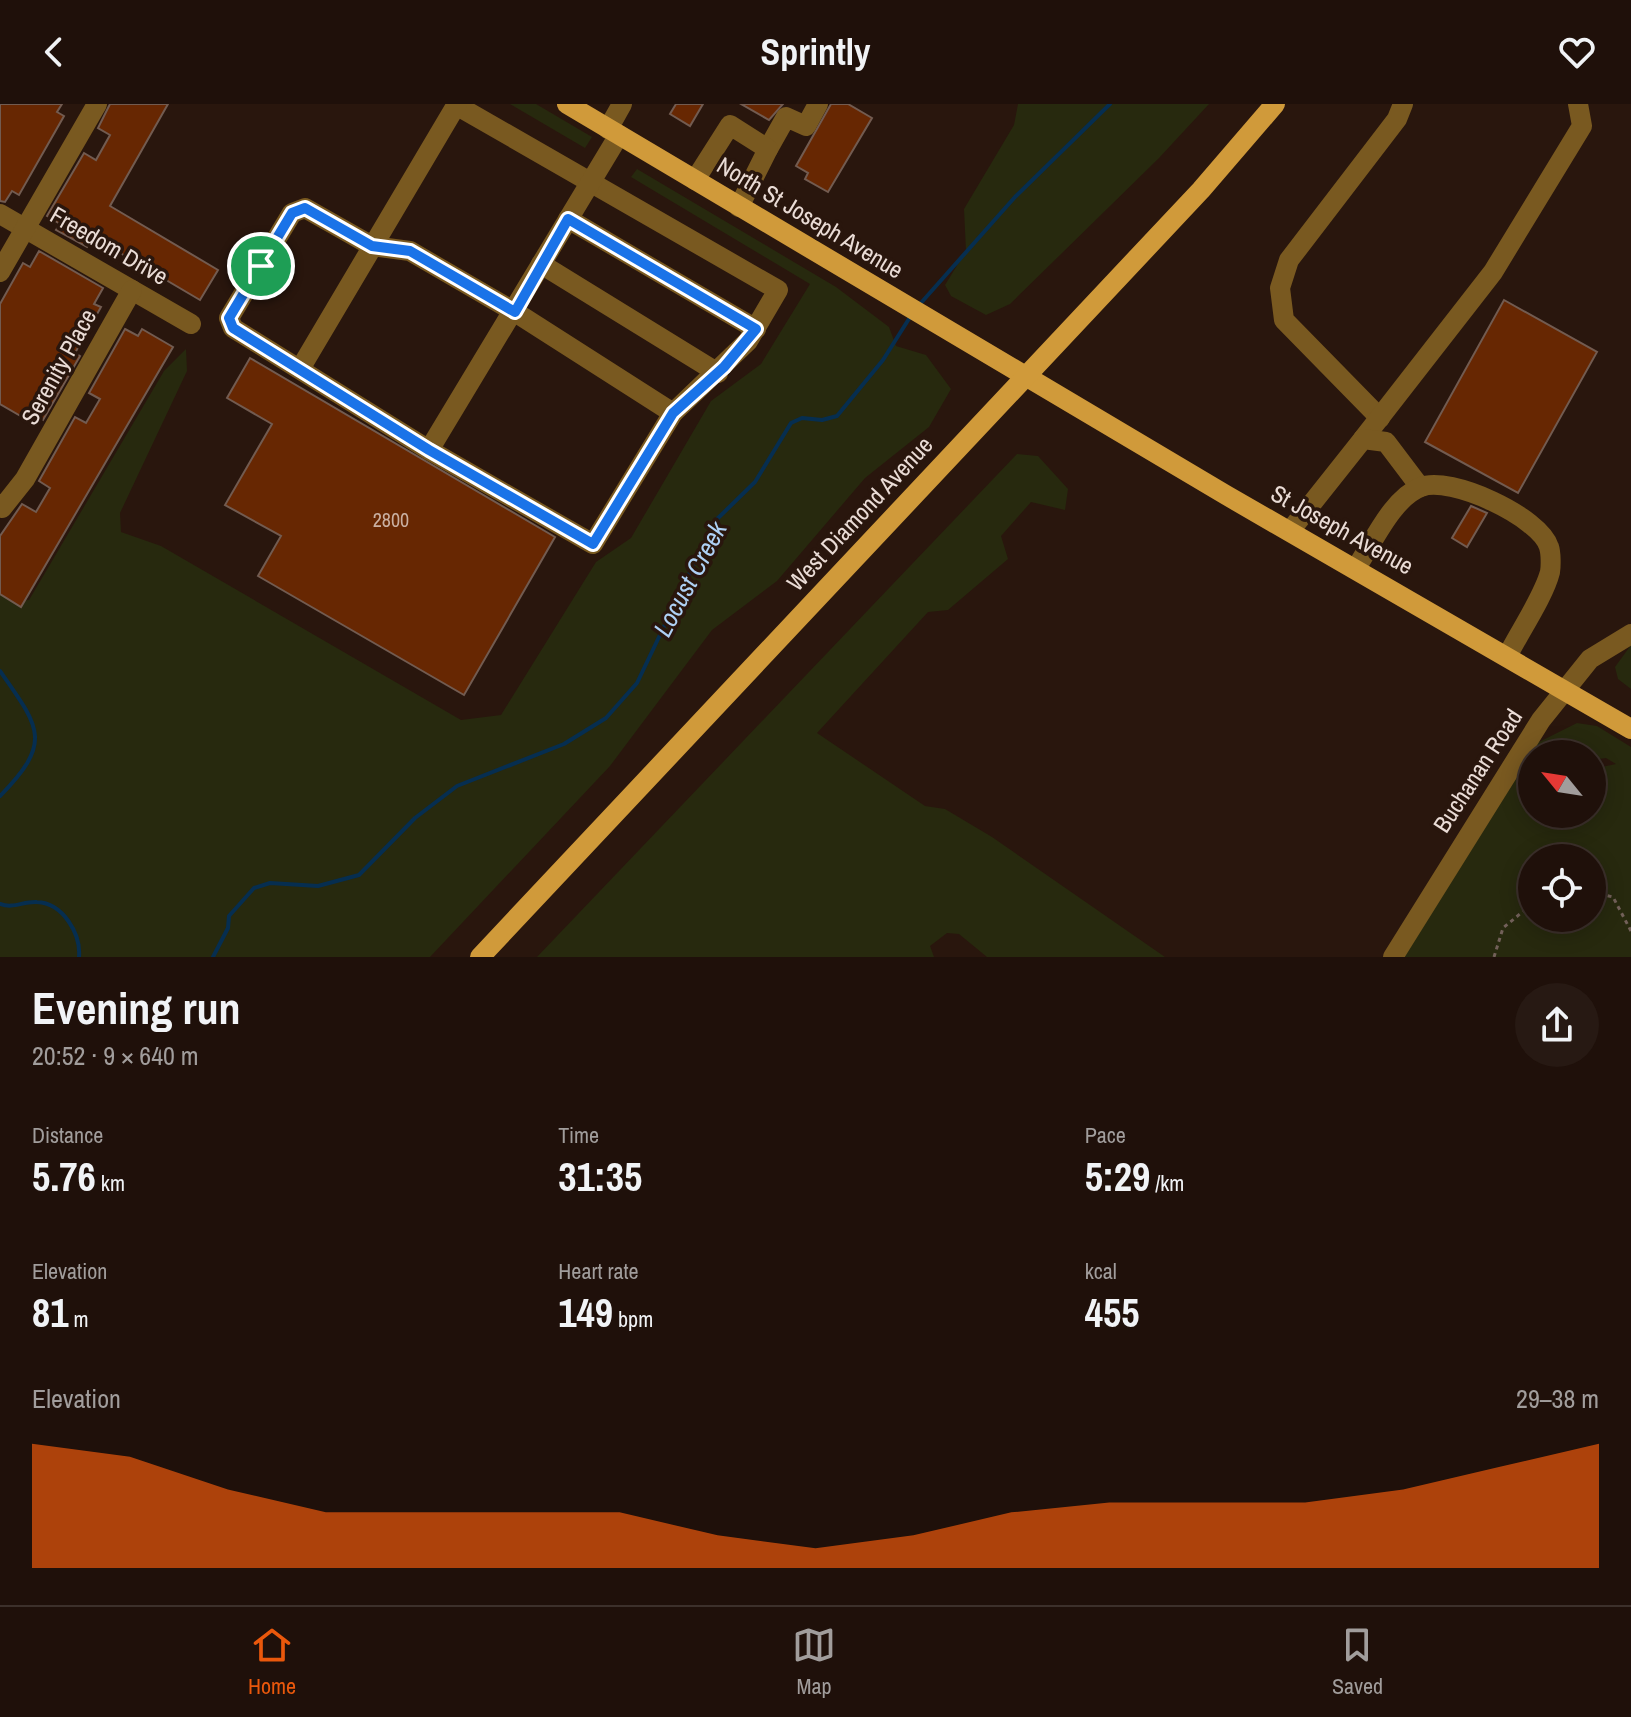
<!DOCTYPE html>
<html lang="en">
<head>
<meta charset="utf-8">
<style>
  :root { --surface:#1f100a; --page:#271913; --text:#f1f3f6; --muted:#a19d9c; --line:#3c302b; --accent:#ea580c }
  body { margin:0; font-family:"Archivo Narrow",sans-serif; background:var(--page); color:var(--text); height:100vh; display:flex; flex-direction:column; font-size:30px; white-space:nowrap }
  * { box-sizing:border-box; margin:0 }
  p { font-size:26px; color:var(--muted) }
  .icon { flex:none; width:44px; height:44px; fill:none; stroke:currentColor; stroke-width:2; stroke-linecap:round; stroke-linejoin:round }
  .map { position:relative; height:853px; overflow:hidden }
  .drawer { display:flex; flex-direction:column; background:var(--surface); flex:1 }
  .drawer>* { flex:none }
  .needle { width:52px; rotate:300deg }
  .buttons { position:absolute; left:1518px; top:636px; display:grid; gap:16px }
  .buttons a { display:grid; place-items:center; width:88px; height:88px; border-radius:50%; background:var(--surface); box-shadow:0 4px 20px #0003,0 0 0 2px var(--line); font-size:40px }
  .pin { position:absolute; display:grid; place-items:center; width:68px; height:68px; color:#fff; margin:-34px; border:4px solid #fff; border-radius:50%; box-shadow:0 2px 8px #0007 }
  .round { display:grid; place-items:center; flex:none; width:84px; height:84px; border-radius:42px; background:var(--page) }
  .headline { display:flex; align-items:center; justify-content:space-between; height:136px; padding:0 32px }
  h1 { font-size:44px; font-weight:700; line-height:60px }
  .stats { display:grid; grid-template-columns:repeat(3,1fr); gap:12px; height:136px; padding:8px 32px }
  .stats div { display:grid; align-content:center }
  .stats b { font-size:40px; font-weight:700 }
  .stats small { font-size:22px; font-weight:400 }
  .stats p { font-size:22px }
  .chart { height:224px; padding:16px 32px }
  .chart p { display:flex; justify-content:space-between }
  .chart svg { width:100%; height:144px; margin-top:8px; fill:var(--accent); opacity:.7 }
  header { display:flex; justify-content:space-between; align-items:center; height:104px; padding:0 32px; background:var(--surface); font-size:36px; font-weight:700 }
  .menu { display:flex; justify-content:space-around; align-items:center; height:112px; border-top:2px solid var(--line); background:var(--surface); font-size:22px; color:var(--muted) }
  .menu a { display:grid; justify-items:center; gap:4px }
  .menu .on { color:var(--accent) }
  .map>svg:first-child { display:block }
  .green { fill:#27290e; fill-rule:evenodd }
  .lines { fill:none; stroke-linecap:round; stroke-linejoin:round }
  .stream { stroke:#062e50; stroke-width:4 }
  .building { fill:#672702; stroke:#725b50; stroke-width:2 }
  .path { stroke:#726059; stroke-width:3; stroke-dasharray:4 4; stroke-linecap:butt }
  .minor { stroke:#795920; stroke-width:20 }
  .major { stroke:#d09a3a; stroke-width:20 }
  .route-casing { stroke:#fff; stroke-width:16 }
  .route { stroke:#1a73e8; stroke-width:10 }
  .labels { text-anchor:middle; stroke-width:7; stroke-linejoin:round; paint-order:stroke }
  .number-label { font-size:20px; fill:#c9afa1 }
  .street-label { font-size:24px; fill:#eadcd6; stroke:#29160d }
  .water-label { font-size:26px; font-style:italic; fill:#aed0f4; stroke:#29160d }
</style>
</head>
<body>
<header><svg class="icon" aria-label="back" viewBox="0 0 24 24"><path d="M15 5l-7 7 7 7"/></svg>Sprintly<svg class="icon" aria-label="heart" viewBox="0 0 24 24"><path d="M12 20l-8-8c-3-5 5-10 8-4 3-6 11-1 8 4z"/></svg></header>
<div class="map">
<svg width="1631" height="853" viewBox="0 0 1631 853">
  <rect width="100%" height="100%" fill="#29160d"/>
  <g class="green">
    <polygon points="510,0 536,0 592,33 585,44"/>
    <polygon points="1018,0 1209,0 1159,54 1010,200 986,211 951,192 945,181 966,147 964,105 1014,21"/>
    <polygon points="637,65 836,183 889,223 896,242 926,251 951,285 929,323 865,374 777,477 712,526 610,662 430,853 0,853 0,482 18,497 29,496 164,267 186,245 187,267 120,409 121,428 161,442 461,616 501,611 596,458 631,434 711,297 761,260 810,180 631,73"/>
    <polygon points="1017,350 1038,352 1068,385 1065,406 1031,398 1001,432 1008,455 948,506 928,508 817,629 925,702 945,705 992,733 1165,853 987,853 959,830 947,829 930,842 934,853 537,853"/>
    <polygon points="1631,541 1631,585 1618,575 1615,563"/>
    <path d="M1577,619L1597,622L1631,643V853H1403L1525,652L1539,638ZM1532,650H1592V656L1606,654L1616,660L1592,665V710H1532ZM1532,754H1592V814H1532Z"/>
  </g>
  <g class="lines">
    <g class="stream">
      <polyline points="920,200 1015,93 1110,0"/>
      <path d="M0,567C40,624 53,638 0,692"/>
      <path d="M0,800C14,805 23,797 37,798C63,799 81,830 79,853"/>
      <polyline points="213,853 228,824 229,812 254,784 270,779 318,782 359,771 415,714 457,682 564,640 606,614 637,579 714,418 755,378 791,319 802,314 822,316 837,312 883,256 912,210"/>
    </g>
  </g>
  <g class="building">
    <polygon points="0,0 62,0 57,8 64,12 19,91 12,87 5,98 0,97"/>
    <polygon points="110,0 168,0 110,102 218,166 200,196 93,133 87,143 56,126 60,120 47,112 84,49 96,56 110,31 98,24"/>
    <polygon points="676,0 703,0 690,22 670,10"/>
    <polygon points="741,0 783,0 769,16"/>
    <polygon points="831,0 848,0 872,14 828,88 805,75 808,69 796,62"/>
    <polygon points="39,147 103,184 94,200 101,203 75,249 80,252 43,316 28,308 24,314 0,300 0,200 23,159 30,163"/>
    <polygon points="1504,196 1597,248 1518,389 1425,338"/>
    <polygon points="125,225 138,232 142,225 173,243 21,503 0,490 0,432 22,400 36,408 50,384 39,377 75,313 86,319 100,295 89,289"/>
    <polygon points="250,254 555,433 464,591 258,472 281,432 225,401 272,320 227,294"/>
    <polygon points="1471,402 1487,409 1467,443 1452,434"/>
  </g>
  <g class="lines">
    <g class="path">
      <polyline points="1592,788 1613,793 1631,827"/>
      <polyline points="1494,853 1503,824 1532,800"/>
    </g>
    <g class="minor">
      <polyline points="456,1 778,186 748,237 673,309"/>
      <polyline points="608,25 622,0"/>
      <polyline points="768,45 786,13 806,22 818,0"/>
      <polyline points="695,76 730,21 768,45 739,103"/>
      <polygon points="305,104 372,142 410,147 515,208 673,309 593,440 429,346 233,224 229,214 292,109"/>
      <polyline points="0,110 191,220"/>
      <polyline points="568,115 756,225"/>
      <polyline points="541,160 718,269"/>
      <polyline points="0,168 97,0"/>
      <polyline points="300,265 457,0"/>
      <polyline points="1380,314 1284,216 1280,184 1289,156 1397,15 1403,0"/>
      <polyline points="1363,335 1493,168 1582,22 1578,0"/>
      <polyline points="429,346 619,31"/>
      <polyline points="0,400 2,404 25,375 132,186"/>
      <polyline points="1290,427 1363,335 1386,338 1420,383"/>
      <path d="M1356,464C1373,439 1392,394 1421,383C1450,371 1540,413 1549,443C1551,449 1551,462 1550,468C1544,492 1520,527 1508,551"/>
      <polyline points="1393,853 1541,616 1590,555 1631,530"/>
    </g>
    <g class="major">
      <polyline points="567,0 1226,391 1631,625"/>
      <polyline points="480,853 1201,86 1275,0"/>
    </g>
  </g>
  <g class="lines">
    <g class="route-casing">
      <polygon id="route" points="305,104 372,142 410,147 515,208 568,115 756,225 724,263 673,309 593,440 429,346 233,224 229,214 292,109"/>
    </g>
    <use href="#route" class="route"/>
  </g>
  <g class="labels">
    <g class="number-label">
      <text x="391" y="423">2800</text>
    </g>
    <g class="street-label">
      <text transform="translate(810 114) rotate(31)" y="8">North St Joseph Avenue</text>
      <text transform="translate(109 142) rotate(30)" y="8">Freedom Drive</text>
      <text transform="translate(59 263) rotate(-61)" y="8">Serenity Place</text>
      <text transform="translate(860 410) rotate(-47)" y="8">West Diamond Avenue</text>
      <text transform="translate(1342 426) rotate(29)" y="8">St Joseph Avenue</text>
      <text transform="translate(1478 667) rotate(-57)" y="8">Buchanan Road</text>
    </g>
    <g class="water-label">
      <text transform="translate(690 475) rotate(-62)" y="9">Locust Creek</text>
    </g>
  </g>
</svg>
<div class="buttons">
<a><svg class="needle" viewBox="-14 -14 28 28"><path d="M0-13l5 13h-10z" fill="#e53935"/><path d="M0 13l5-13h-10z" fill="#a19d9c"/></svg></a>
<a><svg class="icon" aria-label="locate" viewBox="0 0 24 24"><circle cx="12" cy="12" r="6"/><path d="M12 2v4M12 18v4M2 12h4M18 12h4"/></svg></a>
</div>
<div class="pin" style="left:261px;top:162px;background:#1e9e55"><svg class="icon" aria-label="arrive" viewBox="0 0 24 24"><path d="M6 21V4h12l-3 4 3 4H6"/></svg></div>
</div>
<section class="drawer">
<div class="headline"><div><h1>Evening run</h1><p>20:52 · 9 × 640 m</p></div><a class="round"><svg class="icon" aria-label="share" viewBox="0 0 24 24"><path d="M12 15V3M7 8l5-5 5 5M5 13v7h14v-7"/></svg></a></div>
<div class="stats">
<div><p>Distance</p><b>5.76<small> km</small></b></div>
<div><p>Time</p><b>31:35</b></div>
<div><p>Pace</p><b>5:29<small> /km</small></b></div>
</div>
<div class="stats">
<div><p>Elevation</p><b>81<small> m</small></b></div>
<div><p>Heart rate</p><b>149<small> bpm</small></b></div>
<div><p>kcal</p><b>455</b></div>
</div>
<div class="chart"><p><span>Elevation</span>29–38 m</p>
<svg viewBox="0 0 160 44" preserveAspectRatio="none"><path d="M0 44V6L10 10L20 20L30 27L40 27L50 27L60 27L70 34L80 38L90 34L100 27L110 24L120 24L130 24L140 20L150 13L160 6V44z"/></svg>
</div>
</section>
<nav class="menu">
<a class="on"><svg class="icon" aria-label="home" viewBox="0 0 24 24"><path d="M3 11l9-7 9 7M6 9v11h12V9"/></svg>Home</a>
<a><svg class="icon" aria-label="map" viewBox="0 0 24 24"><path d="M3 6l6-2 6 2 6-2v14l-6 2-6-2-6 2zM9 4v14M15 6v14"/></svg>Map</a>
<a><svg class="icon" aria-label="saved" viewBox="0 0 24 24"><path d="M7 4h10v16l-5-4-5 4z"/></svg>Saved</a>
</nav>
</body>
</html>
